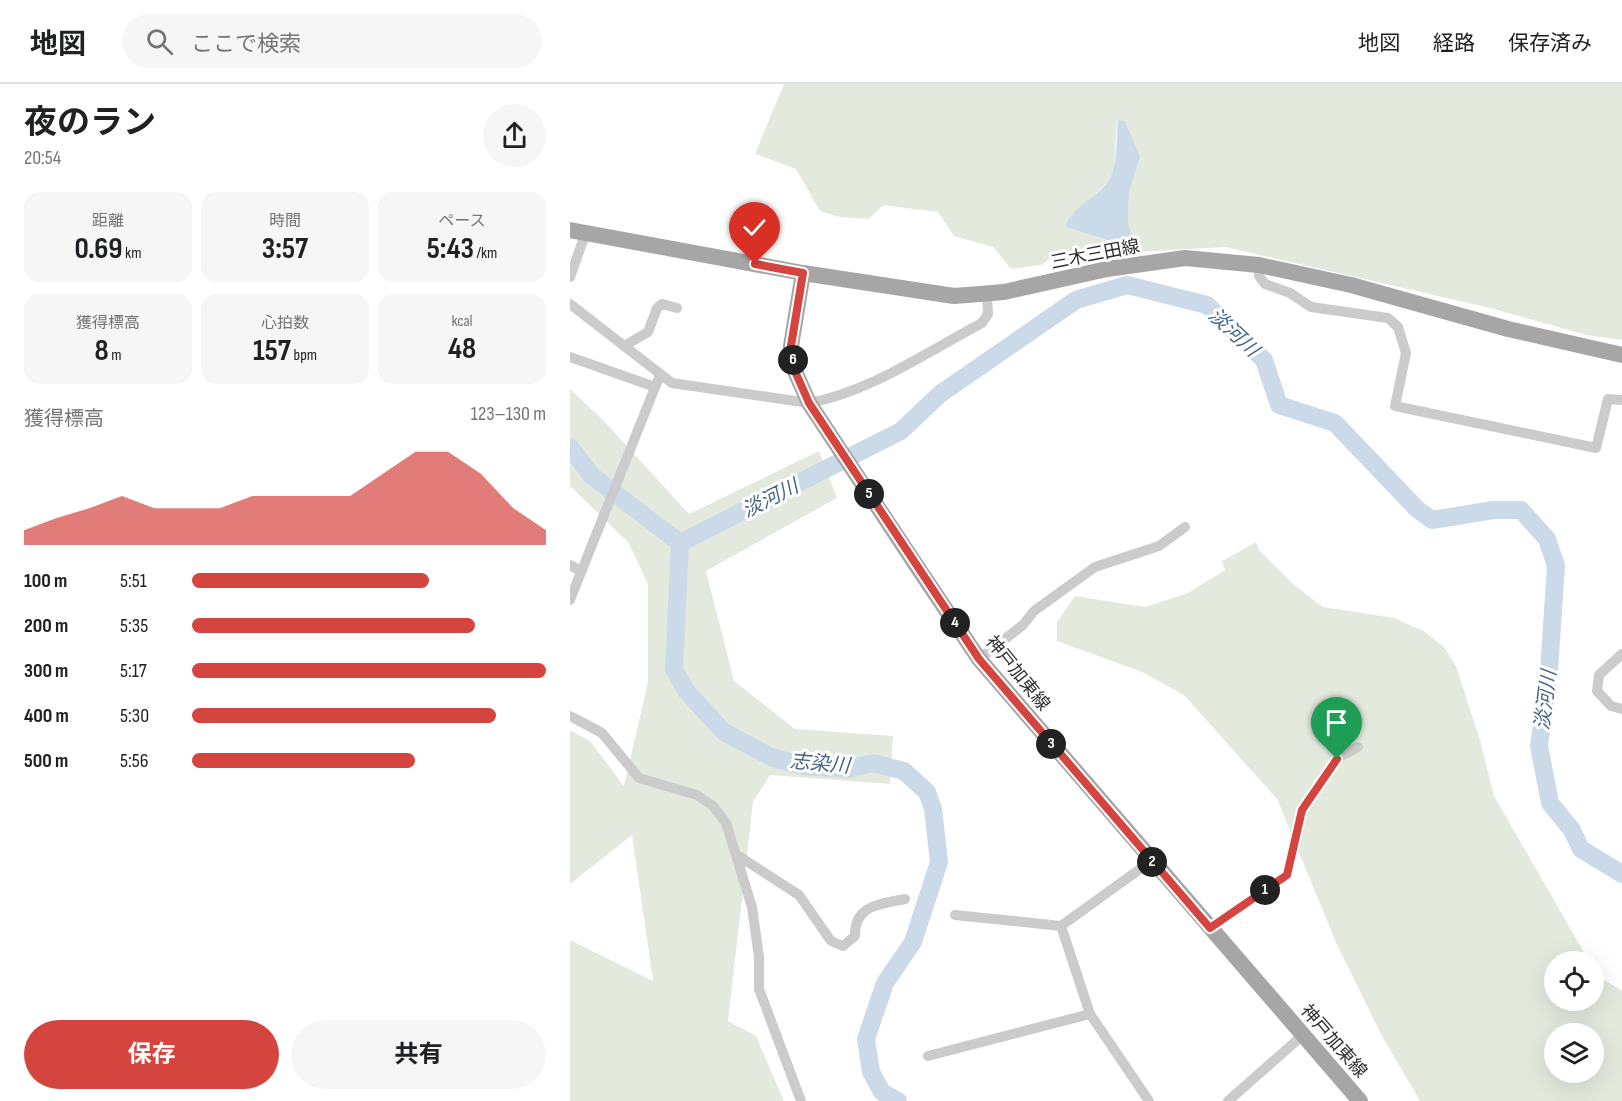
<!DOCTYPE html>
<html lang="ja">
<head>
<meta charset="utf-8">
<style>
  :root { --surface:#fff; --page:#f6f6f6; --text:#202124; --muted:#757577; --line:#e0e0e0; --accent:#d54540 }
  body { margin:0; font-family:"Sofia Sans Condensed","Noto Sans JP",sans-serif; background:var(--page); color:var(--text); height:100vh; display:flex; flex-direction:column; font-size:22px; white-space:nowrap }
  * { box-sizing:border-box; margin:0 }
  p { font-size:20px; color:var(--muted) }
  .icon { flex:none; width:33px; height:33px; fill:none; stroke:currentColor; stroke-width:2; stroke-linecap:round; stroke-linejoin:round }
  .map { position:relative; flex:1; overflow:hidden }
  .details { display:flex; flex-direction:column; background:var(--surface); width:570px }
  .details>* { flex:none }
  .fabs { position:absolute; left:974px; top:867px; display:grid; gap:12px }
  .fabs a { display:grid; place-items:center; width:60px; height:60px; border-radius:50%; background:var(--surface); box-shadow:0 6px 24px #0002; font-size:30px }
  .pin { position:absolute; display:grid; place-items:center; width:51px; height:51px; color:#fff; margin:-62px -26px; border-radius:50% 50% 50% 0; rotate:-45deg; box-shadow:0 0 6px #0007 }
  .pin .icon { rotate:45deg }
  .km { position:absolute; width:30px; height:30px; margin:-15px; border-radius:50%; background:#222; color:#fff; font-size:16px; line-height:30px; text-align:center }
  .round { display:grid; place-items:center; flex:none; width:63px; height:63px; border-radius:32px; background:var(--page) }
  .headline { display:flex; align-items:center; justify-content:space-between; height:102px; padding:0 24px }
  h1 { font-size:33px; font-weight:700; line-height:45px }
  .metrics { display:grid; grid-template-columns:repeat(3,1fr); gap:9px; height:102px; padding:6px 24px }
  .metrics div { display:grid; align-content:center; border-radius:15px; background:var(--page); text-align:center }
  .metrics b { font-size:30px; font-weight:700 }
  .metrics small { font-size:16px; font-weight:400 }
  .metrics p { font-size:16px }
  .chart { height:168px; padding:12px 24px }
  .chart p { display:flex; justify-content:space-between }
  .chart svg { width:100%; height:108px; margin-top:6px; fill:var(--accent); opacity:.7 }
  .action { display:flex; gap:12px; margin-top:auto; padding:12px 24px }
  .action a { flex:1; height:69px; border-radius:36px; background:var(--accent); color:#fff; font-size:24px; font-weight:700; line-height:69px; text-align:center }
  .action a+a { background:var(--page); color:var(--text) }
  ul { padding:0 24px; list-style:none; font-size:20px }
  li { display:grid; grid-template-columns:96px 72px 1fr; align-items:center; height:45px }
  li i { height:15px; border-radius:8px; background:var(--accent) }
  header { display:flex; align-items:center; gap:36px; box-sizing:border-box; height:84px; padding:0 30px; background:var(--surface); border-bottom:2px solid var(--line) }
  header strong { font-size:28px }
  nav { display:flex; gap:33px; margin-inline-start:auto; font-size:21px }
  .search { width:420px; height:54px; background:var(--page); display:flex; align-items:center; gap:15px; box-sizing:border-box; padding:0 21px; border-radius:33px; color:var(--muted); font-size:22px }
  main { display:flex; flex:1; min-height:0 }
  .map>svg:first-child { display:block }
  .green { fill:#e3eadd; fill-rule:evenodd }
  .water { fill:#cbdae8 }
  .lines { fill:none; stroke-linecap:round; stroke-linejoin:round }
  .river { stroke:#cbdae8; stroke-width:18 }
  .minor { stroke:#cbcbcb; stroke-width:10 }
  .primary { stroke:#a6a6a6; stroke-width:16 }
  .route-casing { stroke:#fff; stroke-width:12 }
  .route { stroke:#d54540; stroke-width:8 }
  .labels { text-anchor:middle; stroke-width:6; stroke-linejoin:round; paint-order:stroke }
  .street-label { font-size:18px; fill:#2e2e2e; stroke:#fff }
  .water-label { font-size:20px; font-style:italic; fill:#468; stroke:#fff }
</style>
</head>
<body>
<header>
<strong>地図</strong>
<div class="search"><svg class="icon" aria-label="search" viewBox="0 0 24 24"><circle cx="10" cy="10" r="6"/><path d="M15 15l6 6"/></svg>ここで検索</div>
<nav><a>地図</a><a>経路</a><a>保存済み</a></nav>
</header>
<main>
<section class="details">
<div class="headline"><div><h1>夜のラン</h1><p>20:54</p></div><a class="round"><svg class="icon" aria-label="share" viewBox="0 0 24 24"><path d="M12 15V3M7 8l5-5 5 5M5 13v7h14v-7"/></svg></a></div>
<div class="metrics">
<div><p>距離</p><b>0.69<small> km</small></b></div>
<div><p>時間</p><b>3:57</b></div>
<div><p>ペース</p><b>5:43<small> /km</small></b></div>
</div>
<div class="metrics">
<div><p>獲得標高</p><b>8<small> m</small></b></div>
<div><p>心拍数</p><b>157<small> bpm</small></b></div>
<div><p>kcal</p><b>48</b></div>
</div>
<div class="chart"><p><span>獲得標高</span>123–130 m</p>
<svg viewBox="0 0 160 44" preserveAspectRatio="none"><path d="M0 44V38L10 33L20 29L30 24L40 29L50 29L60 29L70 24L80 24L90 24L100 24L110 15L120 6L130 6L140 15L150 29L160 38V44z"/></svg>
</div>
<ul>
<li><b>100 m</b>5:51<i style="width:67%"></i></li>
<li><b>200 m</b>5:35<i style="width:80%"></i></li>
<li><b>300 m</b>5:17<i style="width:100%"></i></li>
<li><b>400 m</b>5:30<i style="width:86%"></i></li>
<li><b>500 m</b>5:56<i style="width:63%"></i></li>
</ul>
<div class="action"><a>保存</a><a>共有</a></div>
</section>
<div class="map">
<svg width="1052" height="1017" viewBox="0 0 1052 1017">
  <rect width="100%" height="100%" fill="#fff"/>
  <g class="green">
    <path d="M214,0H1052V256L1017,251L920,224L655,163L534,170L505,180L486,171L471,181L441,185L423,163L384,152L368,128L313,121L299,135L270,133L250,127L226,85L185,70ZM547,36L570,73L559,107L558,139L508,127L538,98L544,84Z"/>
    <polygon points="0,305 33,336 119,430 249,367 267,414 136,487 164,597 225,645 323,652 320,700 200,691 183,718 158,937 186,952 214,1017 0,1017 0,856 83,897 62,751 0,800 0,646 21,658 54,702 78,598 78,500 58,458 0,402"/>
    <path d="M686,458L689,466L724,501L753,523L824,534L854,547L875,564L886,582L910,656L924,712L1019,877L984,878V916H1023V884L1027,891L1052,907V1017H850L813,954L767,861L707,715L614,611L572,588L487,557V538L505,512L575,523L618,509L655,486L652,477ZM984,950H1023V988H984Z"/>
  </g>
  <path class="water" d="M548,36L555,37L570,73L559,108L558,139L562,152L548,159L496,143C497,126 529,113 539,96C548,79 546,55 548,36Z"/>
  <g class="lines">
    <g class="river">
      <polyline points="0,363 21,391 110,459"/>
      <polyline points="110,459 331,347 370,310 506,216 557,201 637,221 694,276 709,321 765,339 847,425 862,436 923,426 951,426 977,455 986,482 979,587 969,662 980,719 1002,746 1011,765 1052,790"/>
      <polyline points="110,459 104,585 116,607 154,648 201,673 233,682 279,685 303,679 334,687 357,708 363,725 369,778 343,858 315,899 296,955 301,988 312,1008 328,1017"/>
    </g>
    <g class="minor">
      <polyline points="689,181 689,192 695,200 720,209 741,223 818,234 828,243 836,269 825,322 1026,364 1038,315 1052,316"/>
      <polyline points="0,193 16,148"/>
      <path d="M0,220L102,299L239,319C300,308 357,268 412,239L418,230L417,211"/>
      <polyline points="54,262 78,248 87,224 92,220 107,224"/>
      <polyline points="0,273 85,303"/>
      <polyline points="0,481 11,487"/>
      <polyline points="0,516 90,291"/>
      <polyline points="1052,570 1029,591 1027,607 1041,622 1052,625"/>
      <polyline points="409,575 453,541 464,527 525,483 589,462 615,443"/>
      <polyline points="0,632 32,649 69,694 127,711 143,722 156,739 182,823 189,873 189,905 231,1017"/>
      <path d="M167,771L229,811L261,857L273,862L285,852C284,821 310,820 335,815"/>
      <polyline points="385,831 491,842"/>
      <polyline points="640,844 717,791 732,726 767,674 788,663"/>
      <polyline points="358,972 520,930"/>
      <polyline points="579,1017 520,930 491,842 581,777"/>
      <polyline points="658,1017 733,951"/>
    </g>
    <g class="primary">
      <polyline points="0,146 233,189 384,212 434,208 537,185 615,174 689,181 781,201 938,245 1052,271"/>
      <polyline points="233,189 221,262 224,285 239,319 346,481 409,575 790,1017"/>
    </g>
  </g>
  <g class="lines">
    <g class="route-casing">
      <polyline id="route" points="185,180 233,189 221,262 224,285 239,319 409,575 640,844 717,791 732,726 767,675"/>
    </g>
    <use href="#route" class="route"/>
  </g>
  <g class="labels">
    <g class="street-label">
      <text transform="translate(525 170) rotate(-11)" y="6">三木三田線</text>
      <text transform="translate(448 589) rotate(51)" y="6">神戸加東線</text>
      <text transform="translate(764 957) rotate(49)" y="6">神戸加東線</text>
    </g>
    <g class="water-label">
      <text transform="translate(664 248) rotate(43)" y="7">淡河川</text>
      <text transform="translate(200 414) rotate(-27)" y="7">淡河川</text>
      <text transform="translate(975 616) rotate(-83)" y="7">淡河川</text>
      <text transform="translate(250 679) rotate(5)" y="7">志染川</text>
    </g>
  </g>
</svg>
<div class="fabs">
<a><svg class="icon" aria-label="locate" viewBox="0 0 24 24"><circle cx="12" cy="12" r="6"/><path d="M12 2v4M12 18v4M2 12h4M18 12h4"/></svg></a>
<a><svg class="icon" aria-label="layers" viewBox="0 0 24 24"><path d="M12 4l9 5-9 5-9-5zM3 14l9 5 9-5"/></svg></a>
</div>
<div class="pin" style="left:767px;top:675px;background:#1e9e55"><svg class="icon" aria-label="arrive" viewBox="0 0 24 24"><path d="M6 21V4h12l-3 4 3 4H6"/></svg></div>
<div class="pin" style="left:185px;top:180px;background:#d93025"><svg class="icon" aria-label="check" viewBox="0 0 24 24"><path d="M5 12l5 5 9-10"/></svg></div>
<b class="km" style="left:695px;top:806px">1</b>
<b class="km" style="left:582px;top:778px">2</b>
<b class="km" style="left:481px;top:660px">3</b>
<b class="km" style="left:385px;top:539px">4</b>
<b class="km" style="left:299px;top:410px">5</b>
<b class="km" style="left:223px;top:276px">6</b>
</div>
</main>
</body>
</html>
